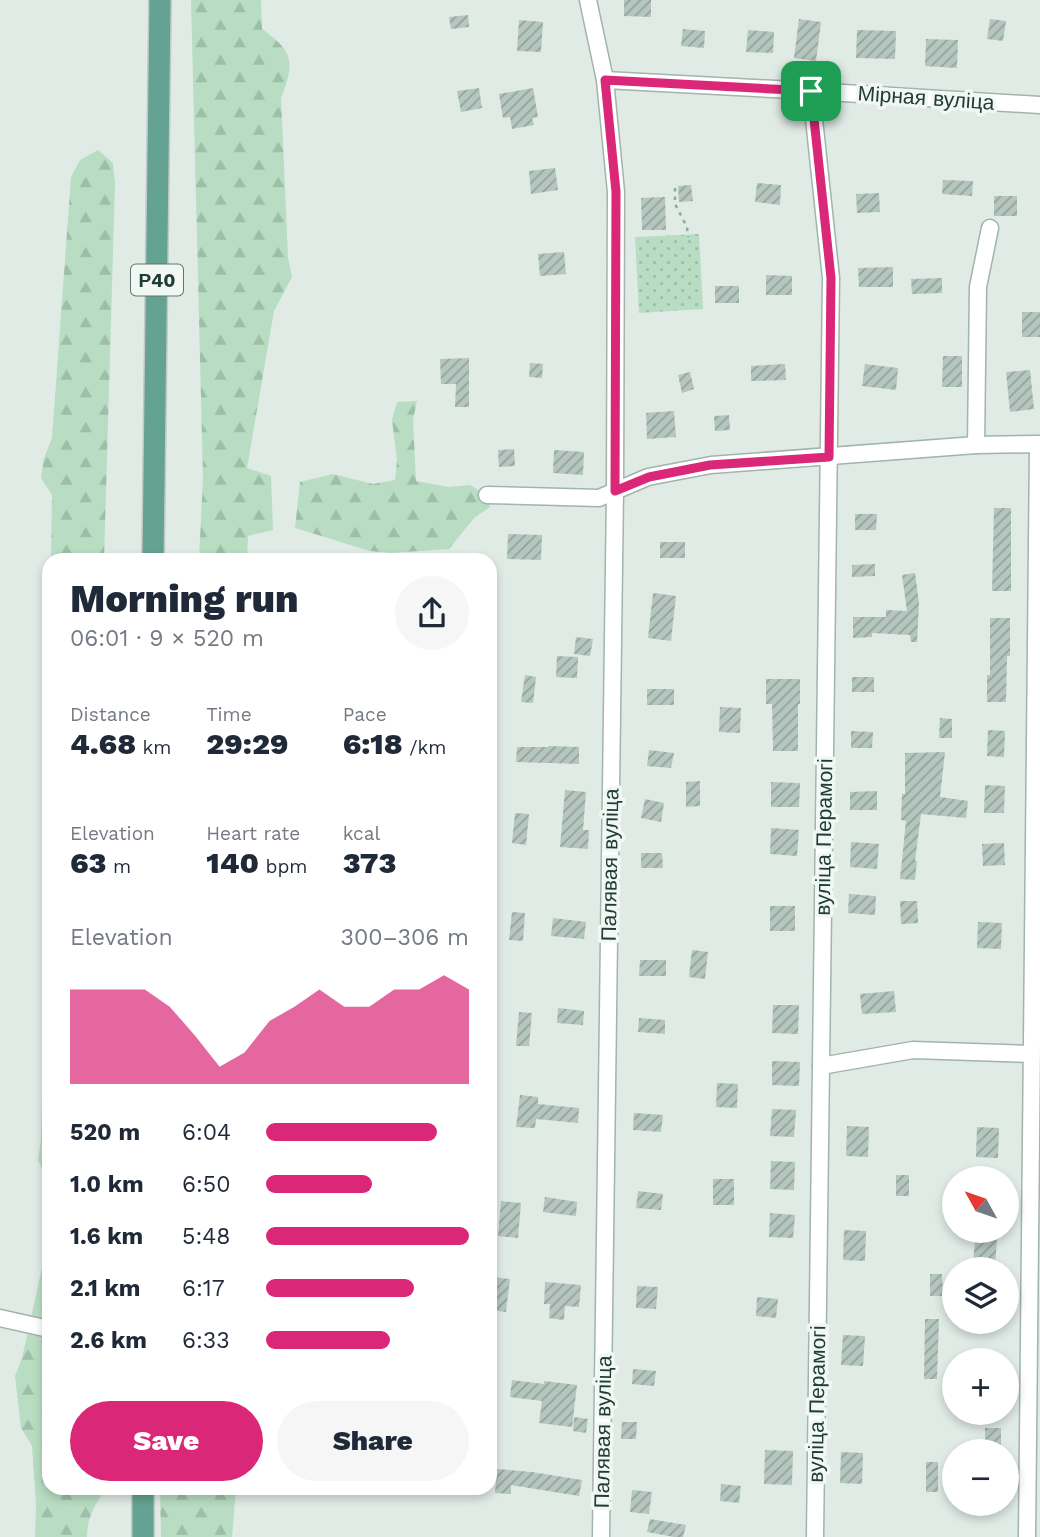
<!DOCTYPE html>
<html lang="en">
<head>
<meta charset="utf-8">
<style>
  :root { --surface:#fff; --page:#f6f6f7; --text:#1f2937; --muted:#747a83; --accent:#db2777 }
  body { margin:0; font-family:"Work Sans",sans-serif; background:var(--page); color:var(--text); height:100vh; display:flex; flex-direction:column; font-size:26px; white-space:nowrap }
  * { box-sizing:border-box; margin:0 }
  p { font-size:23px; color:var(--muted) }
  .icon { flex:none; width:38px; height:38px; fill:none; stroke:currentColor; stroke-width:2; stroke-linecap:round; stroke-linejoin:round }
  .map { position:relative; flex:1; overflow:hidden }
  .details { position:absolute; left:42px; top:553px; width:455px; height:942px; display:flex; flex-direction:column; background:var(--surface); border-radius:21px; box-shadow:0 4px 10px #0003 }
  .details>* { flex:none }
  .needle { width:46px; rotate:310deg }
  .buttons { position:absolute; left:942px; top:1166px; display:grid; gap:14px }
  .buttons a { display:grid; place-items:center; width:77px; height:77px; border-radius:50%; background:var(--surface); box-shadow:0 4px 10px #0003; font-size:35px }
  .pin { position:absolute; display:grid; place-items:center; width:60px; height:60px; color:#fff; margin:-30px; border-radius:14px; box-shadow:0 4px 10px #0006 }
  .round { display:grid; place-items:center; flex:none; width:74px; height:74px; border-radius:37px; background:var(--page) }
  .headline { display:flex; align-items:center; justify-content:space-between; height:119px; padding:0 28px }
  h1 { font-size:38px; font-weight:800; line-height:52px }
  .figures { display:grid; grid-template-columns:repeat(3,1fr); gap:10px; height:119px; padding:7px 28px }
  .figures div { display:grid; align-content:center }
  .figures b { font-size:30px; font-weight:800 }
  .figures small { font-size:19px; font-weight:400 }
  .figures p { font-size:19px }
  .chart { height:196px; padding:14px 28px }
  .chart p { display:flex; justify-content:space-between }
  .chart svg { width:100%; height:126px; margin-top:7px; fill:var(--accent); opacity:.7 }
  .primary-button { display:flex; gap:14px; margin-top:auto; padding:14px 28px }
  .primary-button a { flex:1; height:80px; border-radius:42px; background:var(--accent); color:#fff; font-size:28px; font-weight:800; line-height:80px; text-align:center }
  .primary-button a+a { background:var(--page); color:var(--text) }
  ul { padding:0 28px; list-style:none; font-size:23px }
  li { display:grid; grid-template-columns:112px 84px 1fr; align-items:center; height:52px }
  li i { height:18px; border-radius:9px; background:var(--accent) }
  .map>svg:first-child { display:block }
  .grass { fill:url(#grass-dots) }
  .forest { fill:url(#forest-firs) }
  .building { fill:url(#building-hatch) }
  .lines { fill:none; stroke-linecap:round; stroke-linejoin:round }
  .minor-casing { stroke:#a3b3ad; stroke-width:19 }
  .major-casing { stroke:#c1c8c6; stroke-width:24 }
  .path { stroke:#80b0a0; stroke-width:2.5; stroke-dasharray:3.5 5; stroke-linecap:butt }
  .minor { stroke:#fff; stroke-width:16 }
  .major { stroke:#64a291; stroke-width:21 }
  .route-casing { stroke:#fff; stroke-width:14 }
  .route { stroke:#db2777; stroke-width:9 }
  .labels { text-anchor:middle; stroke-width:7; stroke-linejoin:round; paint-order:stroke }
  .shield { fill:#f1f8f4; stroke:#5f746e; stroke-width:2 }
  .shield-label { font-size:19px; font-weight:bold; fill:#213c34 }
  .street-label { font-size:21px; fill:#213c34; stroke:#f1f8f4 }
</style>
</head>
<body>
<div class="map">
<svg width="1040" height="1537" viewBox="0 0 1040 1537">
  <defs>
    <pattern id="grass-dots" width="8" height="8" patternUnits="userSpaceOnUse" patternTransform="scale(1.75)"><rect width="8" height="8" fill="#b8ddc2"/><path d="M2 2h.1M6 6h.1" fill="none" stroke="#9ebfa7" stroke-width="1.8" stroke-linecap="round"/></pattern>
    <pattern id="forest-firs" width="22" height="20" patternUnits="userSpaceOnUse" patternTransform="scale(1.75)"><rect width="22" height="20" fill="#b8ddc2"/><path d="M5 1l3.5 6h-7zM16 11l3.5 6h-7z" fill="#9ebfa7"/></pattern>
    <pattern id="building-hatch" width="6" height="6" patternUnits="userSpaceOnUse" patternTransform="scale(1.75)"><rect width="6" height="6" fill="#b5c6bf"/><path d="M-1 1l2-2M0 6l6-6M5 7l2-2" fill="none" stroke="#93a29c"/></pattern>
  </defs>
  <rect width="100%" height="100%" fill="#e0ebe6"/>
  <polygon class="grass" points="699,234 703,309 639,313 635,237"/>
  <g class="forest">
    <path d="M191,0H261L262,29C294,52 295,62 281,98L288,258L292,277L274,311L247,468L271,476L273,530L248,536L247,560H199L203,477Z"/>
    <polygon points="98,150 113,163 115,183 104,560 51,560 52,495 41,478 44,458 52,438 71,177 80,160"/>
    <polygon points="417,401 413,420 416,481 449,487 470,485 487,495 490,507 474,518 449,549 391,553 370,551 295,528 300,482 333,474 373,484 395,480 397,460 392,420 397,402"/>
    <polygon points="49,927 49,1184 38,1160 41,1140 46,938"/>
    <path d="M49,1228V1488H104V1491C94,1506 87,1519 87,1537H35L36,1504L32,1446L21,1428L15,1376L22,1358L45,1254Z"/>
    <polygon points="160,1488 236,1488 232,1537 161,1537"/>
  </g>
  <g class="building">
    <polygon points="624,0 651,0 651,17 624,16"/>
    <polygon points="468,15 469,27 451,29 449,17"/>
    <polygon points="799,19 821,22 816,61 794,58"/>
    <polygon points="990,19 1006,21 1003,41 987,39"/>
    <polygon points="519,20 543,22 541,52 517,51"/>
    <polygon points="683,29 705,31 704,48 681,46"/>
    <polygon points="748,30 774,32 773,53 746,52"/>
    <polygon points="857,30 896,31 895,59 856,58"/>
    <polygon points="926,39 958,40 957,68 925,66"/>
    <polygon points="479,88 482,108 461,112 457,91"/>
    <polygon points="533,88 538,117 532,118 534,125 512,129 510,117 503,118 499,94"/>
    <polygon points="555,168 558,190 531,194 529,171"/>
    <polygon points="943,180 973,181 972,196 942,194"/>
    <polygon points="757,183 781,185 780,205 755,202"/>
    <polygon points="691,185 693,201 679,202 678,186"/>
    <polygon points="879,193 880,212 857,213 856,194"/>
    <rect x="994" y="196" width="23" height="20"/>
    <polygon points="665,197 666,230 642,230 641,198"/>
    <polygon points="564,252 566,274 540,276 538,254"/>
    <polygon points="893,267 893,287 859,287 858,268"/>
    <polygon points="766,275 792,276 792,295 766,295"/>
    <polygon points="942,278 942,293 912,294 911,279"/>
    <rect x="715" y="286" width="24" height="17"/>
    <rect x="1022" y="312" width="18" height="25"/>
    <polygon points="943,356 962,356 962,387 942,387"/>
    <polygon points="469,358 469,407 455,407 456,384 441,384 440,359"/>
    <polygon points="530,363 543,364 542,378 529,377"/>
    <polygon points="785,364 786,380 751,381 751,366"/>
    <polygon points="865,364 898,368 896,390 862,386"/>
    <polygon points="1030,370 1034,409 1010,412 1006,372"/>
    <polygon points="690,372 694,389 682,393 678,375"/>
    <polygon points="674,411 676,437 647,439 646,413"/>
    <polygon points="729,415 730,430 715,431 714,416"/>
    <polygon points="514,449 515,466 499,467 498,450"/>
    <polygon points="554,450 584,452 583,475 553,473"/>
    <polygon points="994,508 1011,508 1011,591 992,591"/>
    <polygon points="855,514 877,514 876,530 855,530"/>
    <polygon points="508,534 542,535 541,560 507,559"/>
    <rect x="660" y="542" width="25" height="16"/>
    <polygon points="875,564 875,576 852,577 852,565"/>
    <polygon points="915,573 919,603 917,642 911,642 910,635 872,633 872,637 853,638 853,617 886,617 886,610 907,611 902,575"/>
    <polygon points="653,593 676,596 671,641 648,638"/>
    <polygon points="990,618 1010,618 1010,656 1007,656 1006,702 987,702 987,675 990,675"/>
    <polygon points="576,637 593,639 590,656 574,654"/>
    <polygon points="557,656 578,657 577,678 556,677"/>
    <polygon points="525,675 536,677 533,703 521,702"/>
    <rect x="852" y="677" width="22" height="15"/>
    <polygon points="766,679 800,679 800,704 798,704 798,751 773,751 772,704 766,704"/>
    <rect x="647" y="689" width="27" height="16"/>
    <polygon points="720,707 741,708 740,733 719,732"/>
    <polygon points="940,718 952,719 952,738 939,738"/>
    <polygon points="988,730 1005,731 1004,757 987,756"/>
    <polygon points="851,731 873,732 872,748 851,748"/>
    <polygon points="548,746 579,747 579,764 516,762 517,747 548,747"/>
    <polygon points="649,750 674,753 671,768 647,766"/>
    <polygon points="945,752 940,797 968,801 966,818 921,814 915,861 917,861 915,880 900,879 906,821 901,820 902,794 905,794 905,753"/>
    <polygon points="700,781 700,806 686,807 686,782"/>
    <polygon points="771,782 800,783 799,807 771,807"/>
    <polygon points="985,785 1005,786 1004,813 984,813"/>
    <polygon points="565,790 586,792 583,830 589,830 588,849 560,847"/>
    <polygon points="877,791 877,810 850,810 850,792"/>
    <polygon points="645,799 664,803 661,822 641,818"/>
    <polygon points="515,813 529,814 526,845 512,843"/>
    <polygon points="771,828 799,830 797,856 770,854"/>
    <polygon points="851,842 879,844 877,869 850,867"/>
    <polygon points="1004,843 1005,865 983,866 982,844"/>
    <polygon points="641,853 662,853 663,868 641,868"/>
    <polygon points="849,894 876,896 875,915 848,913"/>
    <polygon points="900,901 917,901 918,923 901,924"/>
    <rect x="770" y="906" width="25" height="25"/>
    <polygon points="512,912 525,913 523,941 509,940"/>
    <polygon points="553,918 586,922 584,939 551,936"/>
    <polygon points="978,922 1002,923 1001,949 977,948"/>
    <polygon points="692,950 708,952 705,979 689,977"/>
    <polygon points="640,960 666,960 666,976 639,976"/>
    <polygon points="894,991 896,1012 862,1014 860,994"/>
    <polygon points="773,1005 799,1005 798,1034 772,1033"/>
    <polygon points="558,1008 584,1011 583,1025 557,1023"/>
    <polygon points="519,1012 532,1013 529,1046 516,1046"/>
    <polygon points="639,1018 665,1020 665,1034 638,1032"/>
    <polygon points="772,1061 800,1062 799,1086 772,1085"/>
    <polygon points="717,1083 738,1084 737,1108 716,1107"/>
    <polygon points="520,1095 538,1097 538,1104 579,1108 578,1123 536,1119 535,1128 516,1127"/>
    <polygon points="772,1109 796,1110 794,1137 770,1136"/>
    <polygon points="634,1113 663,1115 661,1132 633,1130"/>
    <polygon points="847,1126 869,1127 868,1157 846,1156"/>
    <polygon points="977,1127 999,1128 998,1158 976,1157"/>
    <polygon points="771,1161 795,1162 794,1190 770,1189"/>
    <rect x="896" y="1175" width="13" height="21"/>
    <rect x="713" y="1179" width="21" height="26"/>
    <polygon points="638,1191 663,1194 661,1210 636,1208"/>
    <polygon points="545,1197 577,1202 576,1216 543,1212"/>
    <polygon points="501,1201 521,1203 518,1238 498,1236"/>
    <polygon points="770,1213 795,1215 793,1238 769,1237"/>
    <polygon points="844,1230 866,1231 865,1261 843,1260"/>
    <polygon points="975,1237 997,1238 995,1268 973,1267"/>
    <polygon points="930,1274 942,1274 943,1296 930,1296"/>
    <polygon points="493,1277 510,1279 506,1312 490,1310"/>
    <polygon points="545,1282 581,1285 579,1307 565,1306 564,1320 549,1318 550,1304 544,1304"/>
    <polygon points="637,1286 658,1287 656,1309 636,1308"/>
    <polygon points="757,1297 778,1299 776,1318 756,1316"/>
    <polygon points="925,1319 939,1319 937,1379 924,1379"/>
    <polygon points="843,1335 865,1336 863,1366 841,1365"/>
    <polygon points="633,1369 656,1371 654,1386 632,1384"/>
    <polygon points="512,1380 544,1384 544,1381 577,1385 572,1427 539,1423 542,1401 510,1397"/>
    <polygon points="574,1417 588,1419 586,1433 573,1431"/>
    <polygon points="622,1422 637,1422 636,1439 621,1439"/>
    <rect x="985" y="1428" width="16" height="18"/>
    <polygon points="765,1450 793,1451 792,1485 764,1484"/>
    <polygon points="841,1452 863,1453 862,1484 840,1483"/>
    <rect x="926" y="1462" width="12" height="30"/>
    <polygon points="497,1469 532,1472 582,1480 579,1496 511,1485 511,1494 495,1493"/>
    <polygon points="721,1484 741,1486 739,1503 720,1501"/>
    <polygon points="632,1490 652,1492 649,1514 630,1512"/>
    <polygon points="650,1519 686,1525 683,1537 674,1537 647,1532"/>
  </g>
  <g class="lines">
    <g class="minor-casing">
      <g id="minor">
        <polyline points="588,0 605,80 616,192 615,491 601,1537"/>
        <polyline points="605,80 811,91 831,278 815,1537"/>
        <polyline points="811,91 1040,105"/>
        <polyline points="976,445 978,287 990,228"/>
        <polyline points="487,495 599,498 648,477 711,465 976,445 1040,444"/>
        <polyline points="821,1066 913,1050 1032,1054"/>
        <polyline points="0,1318 49,1329"/>
        <polyline points="1027,1537 1038,445"/>
      </g>
    </g>
    <g class="major-casing">
      <g id="major">
        <polyline points="153,560 160,0"/>
        <polyline points="143,1537 143,1488"/>
      </g>
    </g>
    <polyline class="path" points="675,188 675,204 687,227 688,237"/>
    <use href="#minor" class="minor"/>
    <use href="#major" class="major"/>
  </g>
  <g class="lines">
    <g class="route-casing">
      <polygon id="route" points="605,80 811,91 831,278 829,457 710,465 649,477 615,491 616,192"/>
    </g>
    <use href="#route" class="route"/>
  </g>
  <g class="labels">
    <rect class="shield" x="131" y="264.5" width="52" height="31" rx="5"/>
    <g class="shield-label">
      <text x="157" y="287">Р40</text>
    </g>
    <g class="street-label">
      <text transform="translate(926 98) rotate(4)" y="7">Мірная вуліца</text>
      <text transform="translate(824 837) rotate(-89)" y="7">вуліца Перамогі</text>
      <text transform="translate(610 865) rotate(-89)" y="7">Палявая вуліца</text>
      <text transform="translate(817 1404) rotate(-89)" y="7">вуліца Перамогі</text>
      <text transform="translate(603 1432) rotate(-89)" y="7">Палявая вуліца</text>
    </g>
  </g>
</svg>
<div class="buttons">
<a><svg class="needle" viewBox="-14 -14 28 28"><path d="M0-13l5 13h-10z" fill="#e53935"/><path d="M0 13l5-13h-10z" fill="#747a83"/></svg></a>
<a><svg class="icon" aria-label="layers" viewBox="0 0 24 24"><path d="M12 4l9 5-9 5-9-5zM3 14l9 5 9-5"/></svg></a>
<a>+</a>
<a>−</a>
</div>
<div class="pin" style="left:811px;top:91px;background:#1e9e55"><svg class="icon" aria-label="arrive" viewBox="0 0 24 24"><path d="M6 21V4h12l-3 4 3 4H6"/></svg></div>
<section class="details">
<div class="headline"><div><h1>Morning run</h1><p>06:01 · 9 × 520 m</p></div><a class="round"><svg class="icon" aria-label="share" viewBox="0 0 24 24"><path d="M12 15V3M7 8l5-5 5 5M5 13v7h14v-7"/></svg></a></div>
<div class="figures">
<div><p>Distance</p><b>4.68<small> km</small></b></div>
<div><p>Time</p><b>29:29</b></div>
<div><p>Pace</p><b>6:18<small> /km</small></b></div>
</div>
<div class="figures">
<div><p>Elevation</p><b>63<small> m</small></b></div>
<div><p>Heart rate</p><b>140<small> bpm</small></b></div>
<div><p>kcal</p><b>373</b></div>
</div>
<div class="chart"><p><span>Elevation</span>300–306 m</p>
<svg viewBox="0 0 160 44" preserveAspectRatio="none"><path d="M0 44V11L10 11L20 11L30 11L40 17L50 27L60 38L70 33L80 22L90 17L100 11L110 17L120 17L130 11L140 11L150 6L160 11V44z"/></svg>
</div>
<ul>
<li><b>520 m</b>6:04<i style="width:84%"></i></li>
<li><b>1.0 km</b>6:50<i style="width:52%"></i></li>
<li><b>1.6 km</b>5:48<i style="width:100%"></i></li>
<li><b>2.1 km</b>6:17<i style="width:73%"></i></li>
<li><b>2.6 km</b>6:33<i style="width:61%"></i></li>
</ul>
<div class="primary-button"><a>Save</a><a>Share</a></div>
</section>
</div>
</body>
</html>
